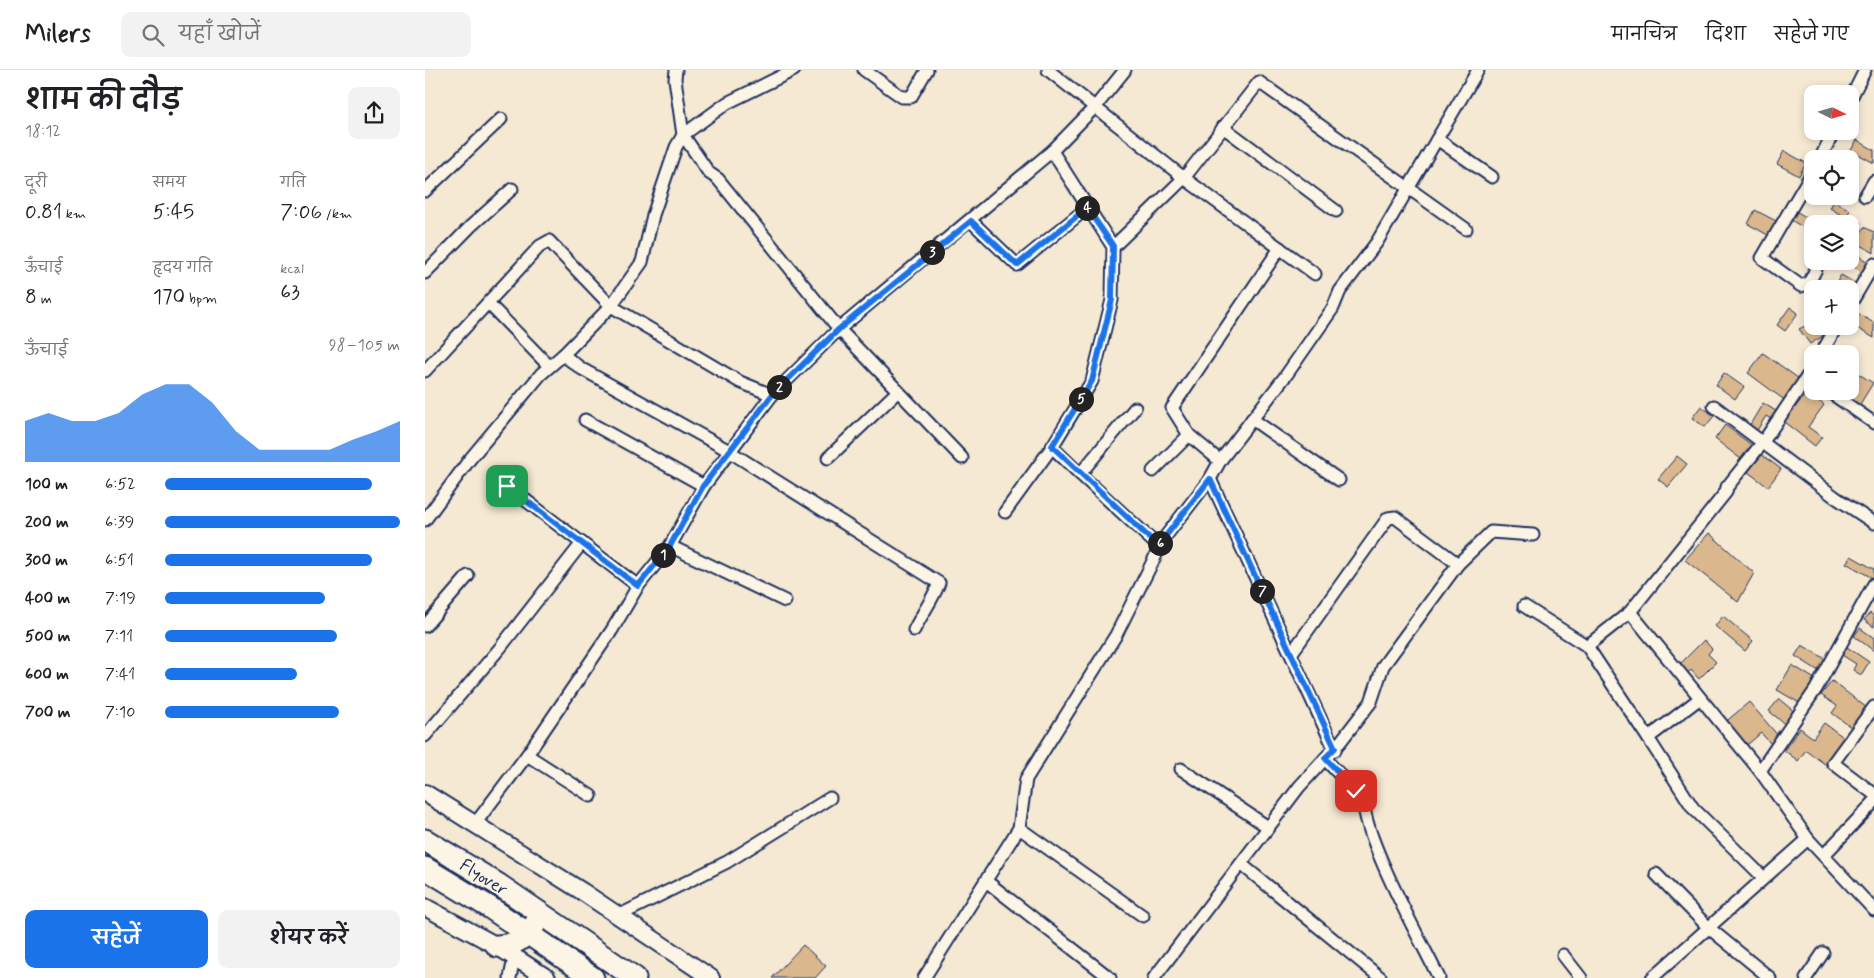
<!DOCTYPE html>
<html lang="hi">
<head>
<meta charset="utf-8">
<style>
  :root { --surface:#fff; --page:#f2f2f2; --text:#202124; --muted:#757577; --line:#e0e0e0; --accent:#1a73e8 }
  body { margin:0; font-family:Mynerve,"Playpen Sans Deva",sans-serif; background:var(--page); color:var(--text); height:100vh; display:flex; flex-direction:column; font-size:19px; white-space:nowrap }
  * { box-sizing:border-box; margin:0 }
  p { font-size:16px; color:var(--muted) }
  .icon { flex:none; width:28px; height:28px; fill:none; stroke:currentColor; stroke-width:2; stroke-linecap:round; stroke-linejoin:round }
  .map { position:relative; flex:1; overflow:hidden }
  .details { display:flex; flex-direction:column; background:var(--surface); width:425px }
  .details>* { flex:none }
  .needle { width:32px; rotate:95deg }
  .tools { position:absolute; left:1379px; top:15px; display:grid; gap:10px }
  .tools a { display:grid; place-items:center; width:55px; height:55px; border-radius:10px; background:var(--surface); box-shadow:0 2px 8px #0003; font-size:25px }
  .pin { position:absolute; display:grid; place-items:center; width:42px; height:42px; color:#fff; margin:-21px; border-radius:10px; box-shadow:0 2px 8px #0006 }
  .km { position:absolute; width:25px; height:25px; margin:-12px; border-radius:50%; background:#222; color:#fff; font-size:14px; line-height:25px; text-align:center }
  .round { display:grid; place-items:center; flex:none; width:52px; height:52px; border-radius:10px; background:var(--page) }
  .head { display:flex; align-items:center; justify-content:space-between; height:85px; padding:0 25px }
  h1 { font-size:28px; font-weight:600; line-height:38px }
  .figures { display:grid; grid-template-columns:repeat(3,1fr); gap:8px; height:85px; padding:5px 25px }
  .figures div { display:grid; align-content:center }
  .figures b { font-size:21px; font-weight:600 }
  .figures small { font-size:14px; font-weight:400 }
  .figures p { font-size:14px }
  .chart { height:140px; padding:10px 25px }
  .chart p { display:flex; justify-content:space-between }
  .chart svg { width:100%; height:90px; margin-top:5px; fill:var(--accent); opacity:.7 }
  .button { display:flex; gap:10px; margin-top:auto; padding:10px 25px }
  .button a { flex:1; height:58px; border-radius:10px; background:var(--accent); color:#fff; font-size:20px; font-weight:600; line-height:58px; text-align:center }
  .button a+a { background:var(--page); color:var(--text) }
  ul { padding:0 25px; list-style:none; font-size:16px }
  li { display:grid; grid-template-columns:80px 60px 1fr; align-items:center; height:38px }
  li i { height:12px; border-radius:6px; background:var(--accent) }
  header { display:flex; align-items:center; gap:30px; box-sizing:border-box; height:70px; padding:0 25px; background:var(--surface); border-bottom:1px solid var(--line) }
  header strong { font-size:24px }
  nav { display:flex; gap:28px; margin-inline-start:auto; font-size:18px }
  .search { width:350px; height:45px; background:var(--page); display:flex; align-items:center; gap:12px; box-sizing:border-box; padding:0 18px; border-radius:10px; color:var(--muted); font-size:19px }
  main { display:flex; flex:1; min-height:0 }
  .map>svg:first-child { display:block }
  .building { fill:#dab78c; stroke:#1b2f5e }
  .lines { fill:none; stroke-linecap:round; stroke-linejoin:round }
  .street-casing { stroke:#1b2f5e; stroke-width:15 }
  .secondary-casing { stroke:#1b2f5e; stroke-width:20 }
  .highway-casing { stroke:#1b2f5e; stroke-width:25 }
  .street { stroke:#fcf5e5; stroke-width:11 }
  .secondary { stroke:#fcf5e5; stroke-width:16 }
  .highway { stroke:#fcf5e5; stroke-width:21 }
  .route-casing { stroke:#fff; stroke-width:10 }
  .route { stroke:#1a73e8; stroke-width:6 }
  .labels { text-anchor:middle; stroke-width:4; stroke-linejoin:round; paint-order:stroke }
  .street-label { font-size:18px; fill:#1b2f5e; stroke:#fcf5e5 }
</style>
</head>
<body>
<header>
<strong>Milers</strong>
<div class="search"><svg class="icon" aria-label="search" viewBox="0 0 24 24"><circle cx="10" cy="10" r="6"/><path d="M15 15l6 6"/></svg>यहाँ खोजें</div>
<nav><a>मानचित्र</a><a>दिशा</a><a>सहेजे गए</a></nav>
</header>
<main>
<section class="details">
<div class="head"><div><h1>शाम की दौड़</h1><p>18:12</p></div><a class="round"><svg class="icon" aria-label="share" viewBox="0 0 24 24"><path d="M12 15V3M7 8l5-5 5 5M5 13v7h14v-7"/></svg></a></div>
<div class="figures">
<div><p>दूरी</p><b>0.81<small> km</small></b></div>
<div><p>समय</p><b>5:45</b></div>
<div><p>गति</p><b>7:06<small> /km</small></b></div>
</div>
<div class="figures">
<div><p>ऊँचाई</p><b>8<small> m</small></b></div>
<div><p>हृदय गति</p><b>170<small> bpm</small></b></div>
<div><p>kcal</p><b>63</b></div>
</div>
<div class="chart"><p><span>ऊँचाई</span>98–105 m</p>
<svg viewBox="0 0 160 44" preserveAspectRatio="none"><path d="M0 44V24L10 20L20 24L30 24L40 20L50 11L60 6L70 6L80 15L90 29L100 38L110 38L120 38L130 38L140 33L150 29L160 24V44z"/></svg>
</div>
<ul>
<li><b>100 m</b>6:52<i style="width:88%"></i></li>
<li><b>200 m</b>6:39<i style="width:100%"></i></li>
<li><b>300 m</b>6:51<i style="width:88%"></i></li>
<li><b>400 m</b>7:19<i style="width:68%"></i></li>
<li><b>500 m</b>7:11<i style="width:73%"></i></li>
<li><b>600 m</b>7:41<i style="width:56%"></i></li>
<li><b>700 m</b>7:10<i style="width:74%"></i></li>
</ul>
<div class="button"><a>सहेजें</a><a>शेयर करें</a></div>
</section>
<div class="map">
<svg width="1449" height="908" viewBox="0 0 1449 908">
  <rect width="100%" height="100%" fill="#f5e9d3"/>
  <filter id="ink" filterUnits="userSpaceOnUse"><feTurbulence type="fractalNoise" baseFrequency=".02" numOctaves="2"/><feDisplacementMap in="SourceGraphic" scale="10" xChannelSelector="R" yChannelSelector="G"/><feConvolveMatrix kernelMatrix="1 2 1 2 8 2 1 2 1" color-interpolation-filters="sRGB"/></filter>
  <g filter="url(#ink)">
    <g class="building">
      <polygon points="1432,70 1449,80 1449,93 1426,80"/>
      <polygon points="1359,81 1381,93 1374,106 1352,94"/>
      <polygon points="1409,131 1425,140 1421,148 1405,138"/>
      <polygon points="1330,140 1351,151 1343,165 1323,154"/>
      <polygon points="1369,140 1386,150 1381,159 1364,149"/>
      <polygon points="1429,150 1436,153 1432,162 1425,159"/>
      <polygon points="1439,157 1449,162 1449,183 1431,172"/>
      <polygon points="1426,182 1447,194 1441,204 1421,192 1425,191"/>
      <polygon points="1416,205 1432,214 1426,224 1425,219 1417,219 1410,215"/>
      <polygon points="1365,237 1373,243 1360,261 1352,255"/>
      <polygon points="1429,241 1449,253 1449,268 1425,254 1425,248"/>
      <polygon points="1388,252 1388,256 1392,256 1398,266 1385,274 1374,259"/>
      <polygon points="1338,283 1377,311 1362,332 1323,303"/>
      <polygon points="1426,299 1448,313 1432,339 1413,321 1425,321"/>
      <polygon points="1299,303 1319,317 1310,329 1291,315"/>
      <polygon points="1382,322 1399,335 1383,357 1397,367 1390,376 1359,352"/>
      <polygon points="1338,333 1354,343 1349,351 1341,346 1331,362 1323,358"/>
      <polygon points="1276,336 1289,346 1280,357 1267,348"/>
      <polygon points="1300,355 1332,379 1321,393 1290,369"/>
      <polygon points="1337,385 1356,399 1343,417 1323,402"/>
      <polygon points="1252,386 1262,394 1243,417 1233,409"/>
      <polygon points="1284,463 1329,503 1313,532 1260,490"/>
      <polygon points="1426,486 1449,499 1449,509 1421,493"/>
      <polygon points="1445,543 1449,546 1449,557 1439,550"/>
      <polygon points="1298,546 1328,571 1320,581 1290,556"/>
      <polygon points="1435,558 1449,568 1449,581 1429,566"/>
      <polygon points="1279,570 1287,579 1283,584 1291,592 1274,609 1266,600 1261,605 1253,596"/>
      <polygon points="1377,575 1404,591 1397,603 1370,586"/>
      <polygon points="1422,577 1444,592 1436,605 1428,600 1431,594 1417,585"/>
      <polygon points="1367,595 1393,611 1378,635 1352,620"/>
      <polygon points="1407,611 1442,638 1427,658 1407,643 1412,636 1396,625"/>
      <polygon points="1354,629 1372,644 1362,656 1344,641"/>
      <polygon points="1324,632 1355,668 1347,675 1336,663 1322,675 1307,657 1302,661 1297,655"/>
      <polygon points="1399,653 1421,669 1401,695 1381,680 1373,691 1359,680 1375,658 1388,668"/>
      <polygon points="378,875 401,896 390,908 347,908"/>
    </g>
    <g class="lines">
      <g class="street-casing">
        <g id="street">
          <polyline points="251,0 250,9 258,65 284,103 293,109 414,259 537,388"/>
          <polyline points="439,0 477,27 486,27 502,0"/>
          <polyline points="623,0 759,108 890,204"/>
          <polyline points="1053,0 1012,69 1067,107"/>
          <polyline points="1425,30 1440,0"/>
          <polyline points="798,57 911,141"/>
          <polyline points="1395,89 1409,61"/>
          <polyline points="1388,101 1337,188 1376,216 1384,213 1395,191"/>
          <polyline points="0,121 76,49"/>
          <polyline points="1440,126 1449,111"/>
          <polyline points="546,151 592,195 662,138"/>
          <polyline points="688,177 759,108 834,12 1041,159"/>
          <polyline points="0,203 46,156 87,119"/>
          <polyline points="63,233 124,296"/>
          <polyline points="1425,235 1449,194"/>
          <polyline points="1396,284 1412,256"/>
          <path d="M138,285L157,299L299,378L514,513C508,529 497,544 489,560"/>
          <polyline points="0,301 115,176 124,171 186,236 315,312 347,325"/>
          <polyline points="1403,321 1449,353"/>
          <polyline points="1289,336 1410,427 1449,453"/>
          <polyline points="710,338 655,404 733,476"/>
          <polyline points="827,349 914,410"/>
          <polyline points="160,350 279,416"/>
          <polyline points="627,377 655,404"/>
          <polyline points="403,388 472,322"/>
          <polyline points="795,391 764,365 747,338 855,178"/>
          <polyline points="728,401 764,365"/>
          <polyline points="785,409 910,680"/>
          <polyline points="82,416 213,516"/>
          <polyline points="580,442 627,377 667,311 687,230 688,177 627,81"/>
          <polyline points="0,450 45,389 116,304 138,285 186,236 217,192 228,145 251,77 258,65 302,33 369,0"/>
          <polyline points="245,476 360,531"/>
          <polyline points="1099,536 1162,576 1223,668"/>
          <polyline points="1205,542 1335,701 1383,769 1449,840"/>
          <polyline points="0,556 43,506"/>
          <polyline points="1162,576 1205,542 1301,422 1302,417 1338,372 1388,298"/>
          <polyline points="866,584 963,448 970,447 1033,494"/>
          <polyline points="1274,629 1223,668 1268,738 1339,808"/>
          <polyline points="1449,637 1408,693 1449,724"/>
          <polyline points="0,666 75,578 157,473"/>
          <polyline points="102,685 166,726"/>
          <path d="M900,689L939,730C936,763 997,873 1014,908"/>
          <polyline points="756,699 843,757"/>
          <polyline points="1335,701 1391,619 1449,514"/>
          <polyline points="50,754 102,685 187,560 213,516 245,476 279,416 347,325 414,259 627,81 671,36 700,0"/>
          <polyline points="594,758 718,846"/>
          <polyline points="1399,785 1449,732"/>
          <polyline points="816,794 956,908"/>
          <polyline points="1231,804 1284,858 1345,908"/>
          <polyline points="561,811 685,908"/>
          <polyline points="193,846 302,792 405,728"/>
          <polyline points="1138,885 1156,908"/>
          <polyline points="85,908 89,888"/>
          <polyline points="499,908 594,758 601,709 691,565 731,485 733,476 785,409 795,391 862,304 908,238 915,221 952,172 1012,69"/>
          <polyline points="729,908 874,717 916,671 946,632 958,596 1033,494 1066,462 1108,465"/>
          <polyline points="1227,908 1383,769"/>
          <polyline points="1381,908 1398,883"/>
        </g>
      </g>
      <g class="secondary-casing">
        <g id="secondary">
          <polyline points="0,723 158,822 286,908"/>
          <polyline points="0,837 72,876 122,908"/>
        </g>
      </g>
      <g class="highway-casing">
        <g id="highway">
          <polyline points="0,770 74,815 210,908"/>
          <polyline points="0,798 64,837 168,908"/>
          <path d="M72,876C92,875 98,869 111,853"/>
        </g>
      </g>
      <use href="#street" class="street"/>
      <use href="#secondary" class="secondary"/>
      <use href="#highway" class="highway"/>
    </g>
  </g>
  <g class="lines" filter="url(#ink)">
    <g class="route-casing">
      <polyline id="route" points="82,416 213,516 245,476 278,416 347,325 414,259 546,151 592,195 662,138 688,176 687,230 667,311 627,376 733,476 785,409 910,678 900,688 931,721"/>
    </g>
    <use href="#route" class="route"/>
  </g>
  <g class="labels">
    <g class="street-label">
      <text transform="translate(59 807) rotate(32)" y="6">Flyover</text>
    </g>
  </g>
</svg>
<div class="tools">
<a><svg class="needle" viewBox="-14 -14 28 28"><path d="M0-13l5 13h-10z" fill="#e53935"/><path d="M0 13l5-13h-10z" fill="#757577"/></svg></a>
<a><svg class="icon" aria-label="locate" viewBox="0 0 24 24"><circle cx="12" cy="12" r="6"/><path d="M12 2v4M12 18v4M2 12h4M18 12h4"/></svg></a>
<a><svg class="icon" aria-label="layers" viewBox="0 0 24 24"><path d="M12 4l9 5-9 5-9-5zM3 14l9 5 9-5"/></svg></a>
<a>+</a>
<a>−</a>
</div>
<div class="pin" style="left:82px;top:416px;background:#1e9e55"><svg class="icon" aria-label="arrive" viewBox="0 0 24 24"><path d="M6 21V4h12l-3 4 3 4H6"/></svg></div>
<div class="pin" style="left:931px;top:721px;background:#d93025"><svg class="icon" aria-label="check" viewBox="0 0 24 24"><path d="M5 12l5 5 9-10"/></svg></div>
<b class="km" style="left:238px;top:485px">1</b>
<b class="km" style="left:354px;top:317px">2</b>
<b class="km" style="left:507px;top:182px">3</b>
<b class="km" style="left:662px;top:138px">4</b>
<b class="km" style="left:656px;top:329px">5</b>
<b class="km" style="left:735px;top:473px">6</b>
<b class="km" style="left:837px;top:521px">7</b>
</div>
</main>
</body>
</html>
